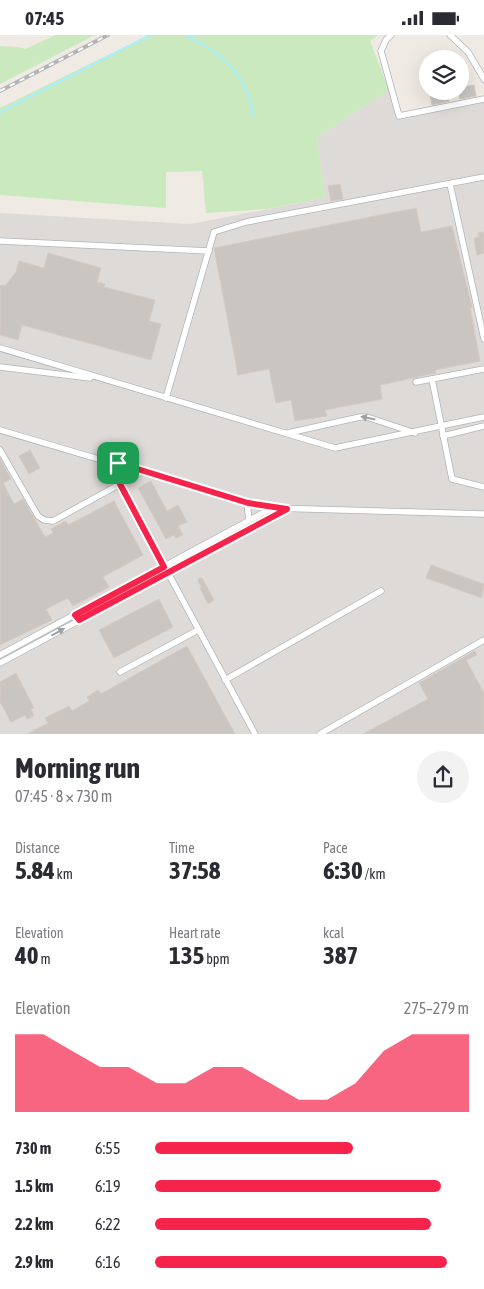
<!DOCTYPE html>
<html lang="en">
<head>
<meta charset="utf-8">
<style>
  :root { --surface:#fff; --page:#f2f2f3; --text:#2b2b33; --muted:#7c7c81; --accent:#f6244b }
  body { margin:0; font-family:"Asap Condensed",sans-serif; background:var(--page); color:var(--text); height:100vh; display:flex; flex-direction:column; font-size:19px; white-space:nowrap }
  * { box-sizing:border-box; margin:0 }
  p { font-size:16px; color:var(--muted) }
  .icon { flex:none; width:28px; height:28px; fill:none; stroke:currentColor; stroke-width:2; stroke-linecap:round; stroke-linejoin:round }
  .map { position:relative; height:699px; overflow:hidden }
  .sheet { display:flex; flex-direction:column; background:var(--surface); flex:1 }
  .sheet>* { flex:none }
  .fabs { position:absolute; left:419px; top:15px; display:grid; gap:10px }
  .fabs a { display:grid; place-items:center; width:50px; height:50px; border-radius:50%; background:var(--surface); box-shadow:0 5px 20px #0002; font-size:25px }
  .pin { position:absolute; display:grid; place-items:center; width:42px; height:42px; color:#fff; margin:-21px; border-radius:10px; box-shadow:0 2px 8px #0006 }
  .round { display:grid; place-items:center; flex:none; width:52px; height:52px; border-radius:26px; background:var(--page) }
  .headline { display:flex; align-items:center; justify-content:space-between; height:85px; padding:0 15px }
  h1 { font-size:28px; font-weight:700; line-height:38px }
  .metrics { display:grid; grid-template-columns:repeat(3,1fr); gap:8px; height:85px; padding:5px 15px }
  .metrics div { display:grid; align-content:center }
  .metrics b { font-size:25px; font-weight:700 }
  .metrics small { font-size:14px; font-weight:400 }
  .metrics p { font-size:14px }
  .chart { height:140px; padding:10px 15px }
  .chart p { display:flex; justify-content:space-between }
  .chart svg { width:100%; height:90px; margin-top:5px; fill:var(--accent); opacity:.7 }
  ul { padding:0 15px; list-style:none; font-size:16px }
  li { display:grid; grid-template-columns:80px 60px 1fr; align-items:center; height:38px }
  li i { height:12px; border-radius:6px; background:var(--accent) }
  .status { display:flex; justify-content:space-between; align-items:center; height:35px; padding:0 25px; background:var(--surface); direction:ltr }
  .status svg { height:14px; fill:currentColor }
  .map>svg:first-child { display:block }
  .industrial { fill:#dedad7 }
  .green { fill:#cae9bf }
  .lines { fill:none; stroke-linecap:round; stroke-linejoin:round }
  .stream { stroke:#a5f0ff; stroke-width:2 }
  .building { fill:#cbc5c1; stroke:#d5cac2 }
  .minor-casing { stroke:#b0b5b8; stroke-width:7 }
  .minor { stroke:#fff; stroke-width:5.5 }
  .rail-casing { stroke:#b3b4b5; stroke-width:4 }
  .rail { stroke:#fff; stroke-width:2; stroke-dasharray:5.5; stroke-linecap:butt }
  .oneway { fill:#9da1a3 }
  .route-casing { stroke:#fff; stroke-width:10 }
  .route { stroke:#f6244b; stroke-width:6 }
</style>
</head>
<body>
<div class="status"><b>07:45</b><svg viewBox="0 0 49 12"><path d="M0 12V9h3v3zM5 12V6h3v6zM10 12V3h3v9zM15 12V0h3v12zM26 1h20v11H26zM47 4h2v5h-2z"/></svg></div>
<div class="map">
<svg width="484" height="699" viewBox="0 0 484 699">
  <rect width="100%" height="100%" fill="#f0eae4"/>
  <polygon class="industrial" points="389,55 400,81 484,64 484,699 0,699 0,178 190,189 325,163 317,102"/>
  <g class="green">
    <polygon points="56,0 95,0 0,49 0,11 19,12 25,14"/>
    <polygon points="149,0 378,0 370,6 389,55 317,102 325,163 267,174 206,178 202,136 166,137 166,173 0,160 0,73"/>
  </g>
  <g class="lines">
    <g class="stream">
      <path d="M185,0C223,19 246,38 254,82"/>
      <polyline points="0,77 150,0"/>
    </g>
  </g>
  <g class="building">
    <polygon points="474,50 476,61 460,64 458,56 460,53"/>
    <polygon points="444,56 447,56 449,66 432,70 430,59"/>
    <polygon points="340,149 343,164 331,166 328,151"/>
    <polygon points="416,173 421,197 452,191 472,272 470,273 480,326 435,335 436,338 380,350 382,364 325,375 327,381 295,386 291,365 276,368 269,334 238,340 214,213"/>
    <polygon points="484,197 484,218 477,220 474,203 479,202 478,198"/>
    <polygon points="48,218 101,233 97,247 105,249 104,252 155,265 149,286 161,289 151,325 22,290 18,305 0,300 0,250 5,251 16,237 19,226 44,233"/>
    <polygon points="30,415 40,433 29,439 19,421"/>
    <polygon points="0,424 11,444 3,448 14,469 23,464 45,502 53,498 51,494 66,486 68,490 114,466 143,520 103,542 109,552 73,571 68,563 46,574 52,585 0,610"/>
    <polygon points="151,446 167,476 178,470 187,487 178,491 183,500 176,503 174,500 166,504 138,453"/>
    <polygon points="431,530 484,549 482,563 426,543"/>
    <polygon points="202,543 214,565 208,569 200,553 202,552 198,547 199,543"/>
    <polygon points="159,564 173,592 114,623 99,595"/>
    <polygon points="187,611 235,699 27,699 48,688 45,683 69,671 72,676 89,666 87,662 98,655 101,659"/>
    <polygon points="475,616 477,620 466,625 484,658 484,699 363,699 428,664 419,648"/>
    <polygon points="16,638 34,673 31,674 34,681 27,684 25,680 11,687 0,667 0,647"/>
  </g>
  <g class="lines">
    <g class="minor-casing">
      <g id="minor">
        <polyline points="391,0 386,5 381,16 399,81 484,64"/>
        <polyline points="450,0 468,17 484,44"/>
        <polyline points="450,149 484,304"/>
        <polyline points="0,206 209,216"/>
        <polyline points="0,313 335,413 484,382"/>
        <polyline points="0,332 90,343"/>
        <polyline points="432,344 452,444 484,452"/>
        <polyline points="416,347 484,334"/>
        <polyline points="166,363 214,197 246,187 484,142"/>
        <polyline points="0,395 247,468 272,473 484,479"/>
        <polyline points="288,398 360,382 367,382 415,398"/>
        <polyline points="443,401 484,391"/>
        <polyline points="0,415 38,481 44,485 53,486 120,449 140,435"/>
        <polyline points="118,428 120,449 255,699"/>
        <polyline points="247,468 249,485"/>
        <polyline points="0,620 272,473"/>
        <polyline points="0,628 287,474"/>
        <polyline points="120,637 198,595"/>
        <polyline points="225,645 381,556"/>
        <polyline points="320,699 484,605"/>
      </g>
    </g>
    <use href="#minor" class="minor"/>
    <g class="rail-casing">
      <polyline id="rail" points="0,56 108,0"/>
    </g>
    <use href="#rail" class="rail"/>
  </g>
  <defs><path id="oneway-solid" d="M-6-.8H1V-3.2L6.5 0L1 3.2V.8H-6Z" transform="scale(1.25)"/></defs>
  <g class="oneway">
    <use href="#oneway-solid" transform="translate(368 383) rotate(-168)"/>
    <use href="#oneway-solid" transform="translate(58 597) rotate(-29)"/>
  </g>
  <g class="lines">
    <g class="route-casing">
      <polygon id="route" points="118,428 248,468 287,474 79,585 75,580 164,532 120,449"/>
    </g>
    <use href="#route" class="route"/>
  </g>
</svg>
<div class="fabs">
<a><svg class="icon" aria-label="layers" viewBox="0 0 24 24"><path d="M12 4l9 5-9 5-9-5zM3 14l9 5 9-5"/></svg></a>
</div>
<div class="pin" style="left:118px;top:428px;background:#1e9e55"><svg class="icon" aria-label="arrive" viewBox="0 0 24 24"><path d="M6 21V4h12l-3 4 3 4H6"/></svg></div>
</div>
<section class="sheet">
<div class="headline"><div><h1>Morning run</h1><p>07:45 · 8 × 730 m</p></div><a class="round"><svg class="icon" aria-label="share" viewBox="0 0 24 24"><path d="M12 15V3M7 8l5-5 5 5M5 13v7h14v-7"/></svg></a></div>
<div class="metrics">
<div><p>Distance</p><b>5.84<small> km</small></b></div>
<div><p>Time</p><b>37:58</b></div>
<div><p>Pace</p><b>6:30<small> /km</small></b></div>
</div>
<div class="metrics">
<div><p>Elevation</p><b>40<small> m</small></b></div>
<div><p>Heart rate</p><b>135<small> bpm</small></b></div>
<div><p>kcal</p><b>387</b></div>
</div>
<div class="chart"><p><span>Elevation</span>275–279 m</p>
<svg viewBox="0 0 160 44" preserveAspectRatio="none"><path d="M0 44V6L10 6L20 14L30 22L40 22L50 30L60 30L70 22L80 22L90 30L100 38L110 38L120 30L130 14L140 6L150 6L160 6V44z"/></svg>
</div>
<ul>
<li><b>730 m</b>6:55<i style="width:63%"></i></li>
<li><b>1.5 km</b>6:19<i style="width:91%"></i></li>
<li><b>2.2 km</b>6:22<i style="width:88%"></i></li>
<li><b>2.9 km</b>6:16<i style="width:93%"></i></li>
</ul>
</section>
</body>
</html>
